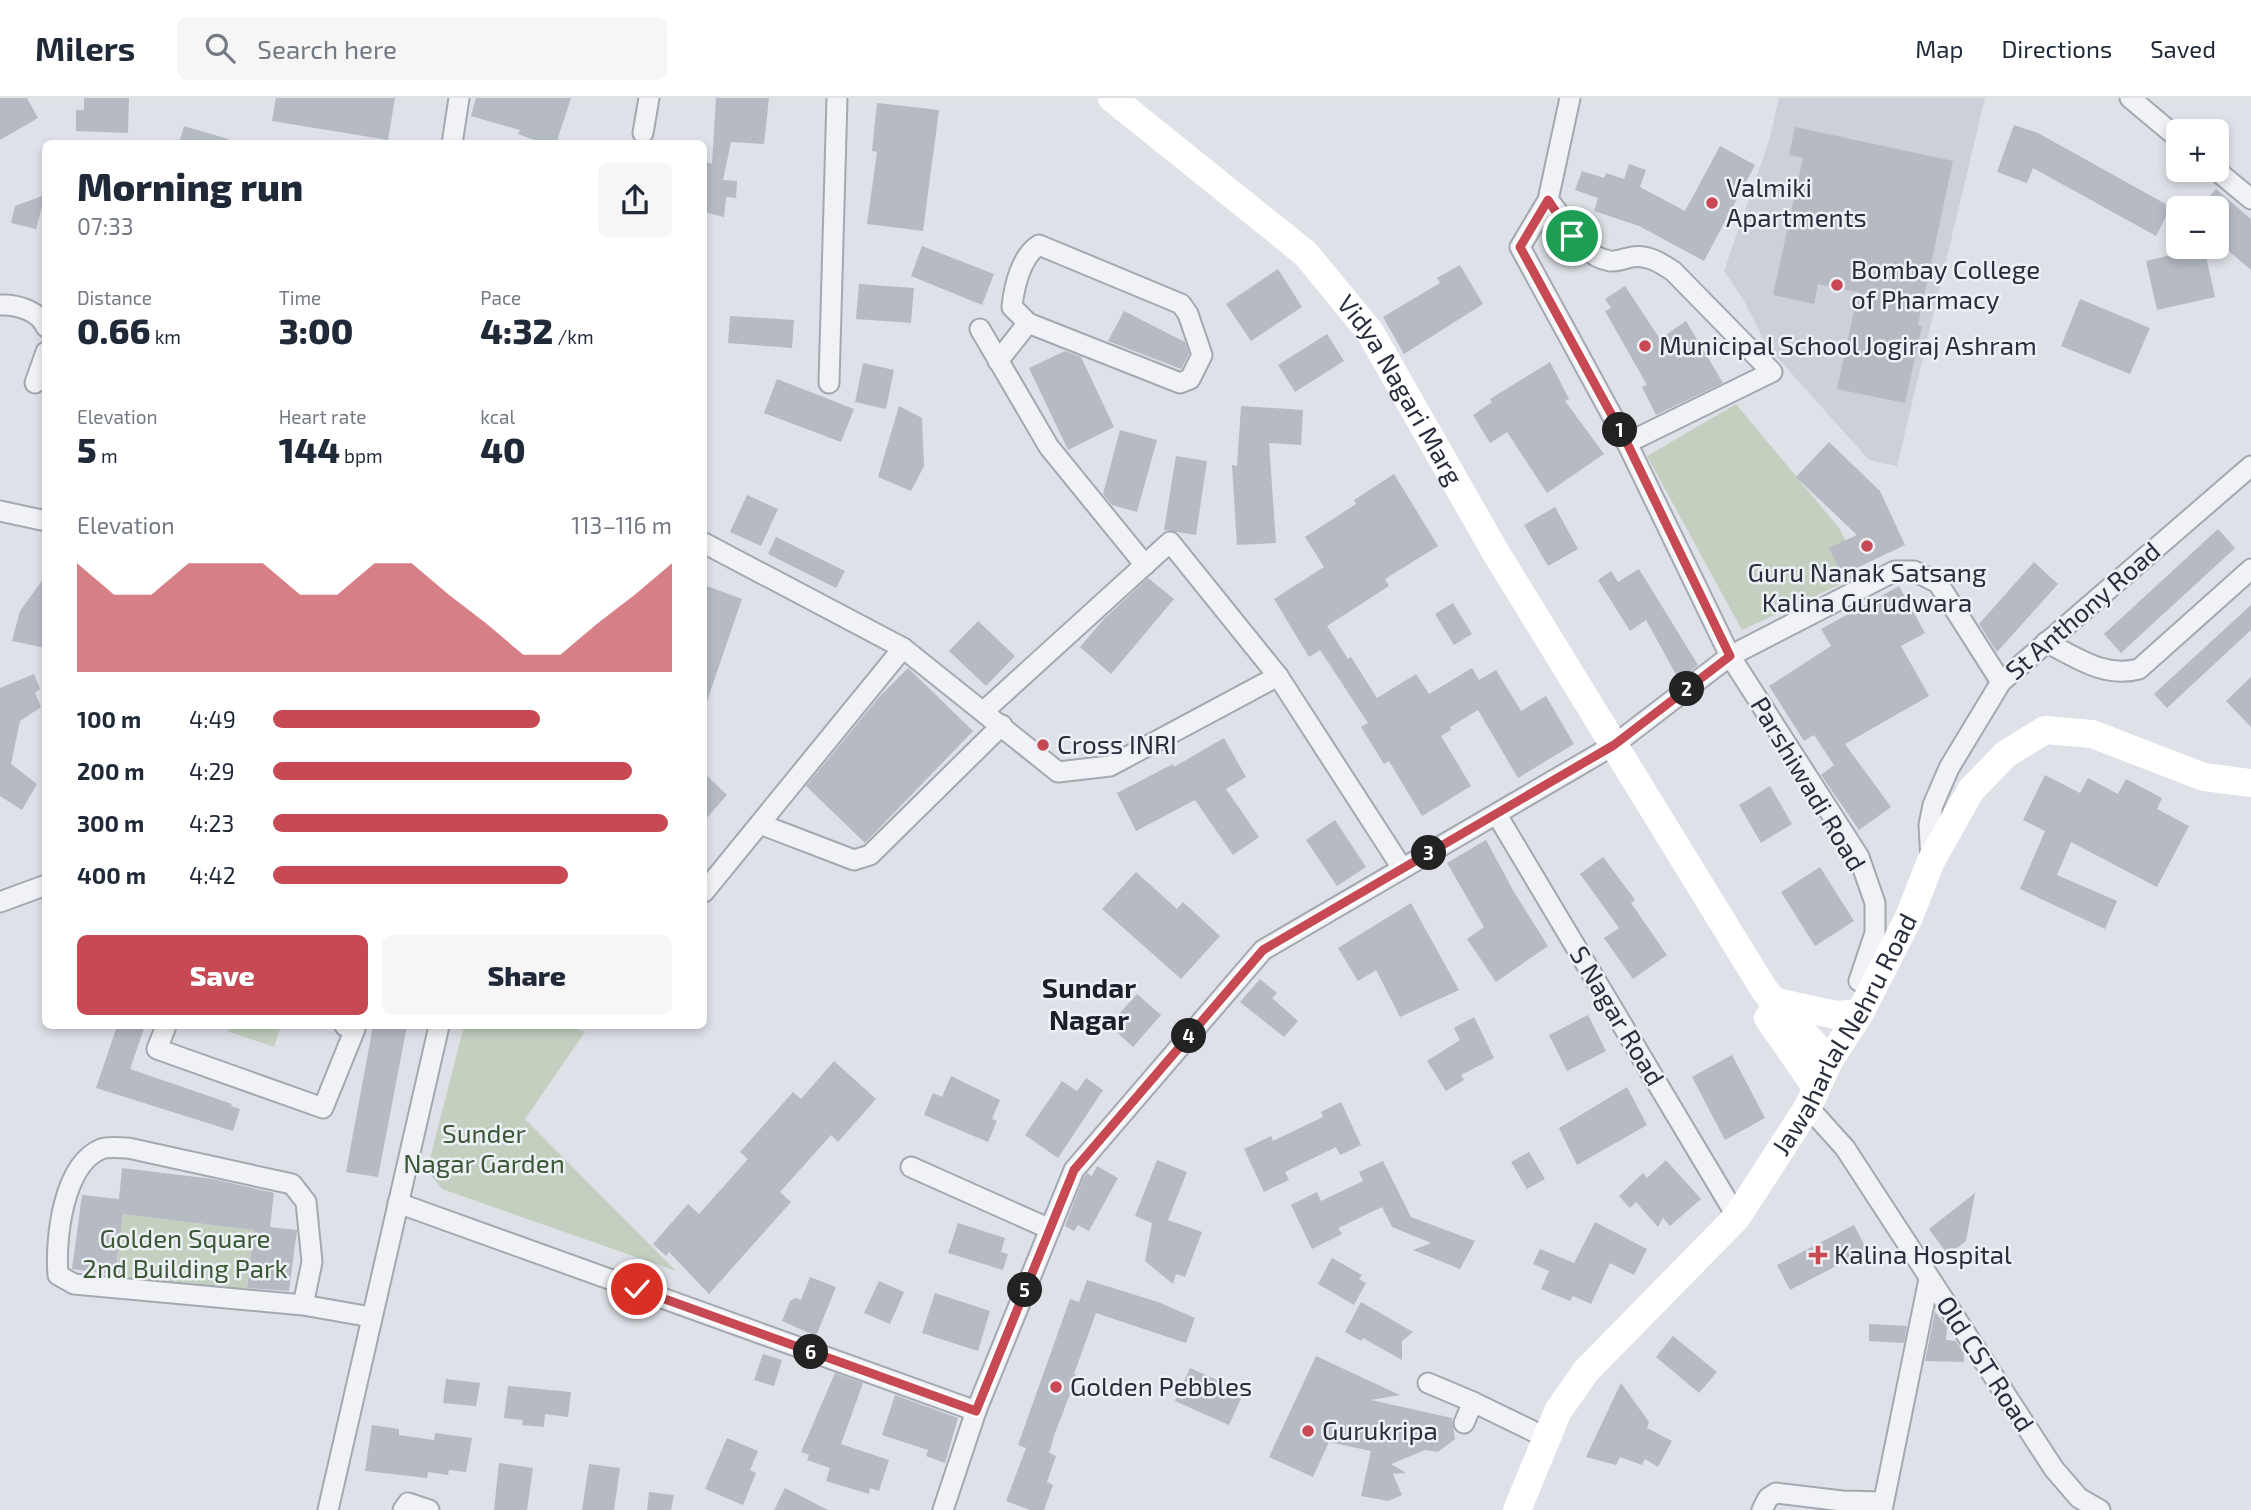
<!DOCTYPE html>
<html lang="en">
<head>
<meta charset="utf-8">
<style>
  :root { --surface:#fff; --page:#f6f6f7; --text:#1f2937; --muted:#747a83; --line:#e0e1e3; --accent:#c64953 }
  body { margin:0; font-family:"Exo 2",sans-serif; background:var(--page); color:var(--text); height:100vh; display:flex; flex-direction:column; font-size:26px; white-space:nowrap }
  * { box-sizing:border-box; margin:0 }
  p { font-size:23px; color:var(--muted) }
  .icon { flex:none; width:38px; height:38px; fill:none; stroke:currentColor; stroke-width:2; stroke-linecap:round; stroke-linejoin:round }
  .map { position:relative; flex:1; overflow:hidden }
  .panel { position:absolute; left:42px; top:42px; width:665px; height:889px; display:flex; flex-direction:column; background:var(--surface); border-radius:10px; box-shadow:0 4px 10px #0003 }
  .panel>* { flex:none }
  .controls { position:absolute; left:2166px; top:21px; display:grid; gap:14px }
  .controls a { display:grid; place-items:center; width:63px; height:63px; border-radius:10px; background:var(--surface); box-shadow:0 4px 10px #0003; font-size:35px }
  .pin { position:absolute; display:grid; place-items:center; width:60px; height:60px; color:#fff; margin:-30px; border:4px solid #fff; border-radius:50%; box-shadow:0 2px 7px #0007 }
  .km { position:absolute; width:35px; height:35px; margin:-18px; border-radius:50%; background:#222; color:#fff; font-size:19px; line-height:35px; text-align:center }
  .round { display:grid; place-items:center; flex:none; width:74px; height:74px; border-radius:10px; background:var(--page) }
  .summary { display:flex; align-items:center; justify-content:space-between; height:119px; padding:0 35px }
  h1 { font-size:38px; font-weight:800; line-height:52px }
  .metrics { display:grid; grid-template-columns:repeat(3,1fr); gap:10px; height:119px; padding:7px 35px }
  .metrics div { display:grid; align-content:center }
  .metrics b { font-size:35px; font-weight:800 }
  .metrics small { font-size:19px; font-weight:400 }
  .metrics p { font-size:19px }
  .chart { height:196px; padding:14px 35px }
  .chart p { display:flex; justify-content:space-between }
  .chart svg { width:100%; height:126px; margin-top:7px; fill:var(--accent); opacity:.7 }
  .action { display:flex; gap:14px; margin-top:auto; padding:14px 35px }
  .action a { flex:1; height:80px; border-radius:10px; background:var(--accent); color:#fff; font-size:28px; font-weight:800; line-height:80px; text-align:center }
  .action a+a { background:var(--page); color:var(--text) }
  ul { padding:0 35px; list-style:none; font-size:23px }
  li { display:grid; grid-template-columns:112px 84px 1fr; align-items:center; height:52px }
  li i { height:18px; border-radius:9px; background:var(--accent) }
  header { display:flex; align-items:center; gap:42px; box-sizing:border-box; height:98px; padding:0 35px; background:var(--surface); border-bottom:2px solid var(--line) }
  header strong { font-size:33px }
  nav { display:flex; gap:38px; margin-inline-start:auto; font-size:24px }
  .search { width:490px; height:63px; background:var(--page); display:flex; align-items:center; gap:18px; box-sizing:border-box; padding:0 24px; border-radius:10px; color:var(--muted); font-size:26px }
  .map>svg:first-child { display:block }
  .built { fill:#ccd0d9 }
  .green { fill:#c3d0c0 }
  .building { fill:#b6bac3 }
  .lines { fill:none; stroke-linecap:round; stroke-linejoin:round }
  .street-casing { stroke:#a4a8b1; stroke-width:23 }
  .street { stroke:#f1f2f5; stroke-width:19 }
  .secondary { stroke:#fff; stroke-width:28 }
  .route-casing { stroke:#fff; stroke-width:14 }
  .route { stroke:#c64953; stroke-width:9 }
  .poi-dot { fill:#c64953; stroke:#edf0f5; stroke-width:2.5 }
  .labels { text-anchor:middle; stroke-width:5; stroke-linejoin:round; paint-order:stroke }
  .poi-label { font-size:26px; fill:#282e3d; stroke:#edf0f5; text-anchor:start }
  .street-label { font-size:26px; fill:#282e3d; stroke:#edf0f5 }
  .park-label { font-size:26px; fill:#3a5836; stroke:#edf0f5 }
  .neighbourhood-label { font-size:28px; font-weight:bold; fill:#1b202d; stroke:#edf0f5 }
</style>
</head>
<body>
<header>
<strong>Milers</strong>
<div class="search"><svg class="icon" aria-label="search" viewBox="0 0 24 24"><circle cx="10" cy="10" r="6"/><path d="M15 15l6 6"/></svg>Search here</div>
<nav><a>Map</a><a>Directions</a><a>Saved</a></nav>
</header>
<div class="map">
<svg width="2251" height="1412" viewBox="0 0 2251 1412">
  <rect width="100%" height="100%" fill="#dee1e7"/>
  <polygon class="built" points="1779,0 1985,0 1897,368 1869,362 1767,248 1743,201 1724,173 1769,43"/>
  <g class="green">
    <polygon points="1736,306 1839,430 1863,476 1742,532 1647,358"/>
    <polygon points="228,928 281,928 274,949 227,933"/>
    <polygon points="464,928 569,928 585,934 525,1021 676,1173 442,1091 427,1072"/>
    <polygon points="123,1116 254,1132 246,1196 115,1180"/>
  </g>
  <g class="building">
    <polygon points="0,0 27,0 38,20 0,42"/>
    <polygon points="84,0 129,0 128,35 76,33 76,12 84,12"/>
    <polygon points="276,0 395,0 388,42 272,23"/>
    <polygon points="476,0 571,0 556,46 546,46 518,36 520,32 471,18"/>
    <polygon points="716,0 769,0 764,46 731,44 723,82 737,83 736,100 726,99 724,119 704,114 704,63 712,66"/>
    <polygon points="877,5 939,12 923,133 867,126 877,54 872,53"/>
    <polygon points="2014,27 2038,35 2171,109 2156,138 2033,70 2027,85 1997,74"/>
    <polygon points="184,28 228,41 228,46 179,46"/>
    <polygon points="1795,29 1953,63 1918,227 1922,228 1905,305 1837,291 1858,194 1818,186 1814,206 1773,197 1803,60 1789,57"/>
    <polygon points="1720,48 1755,67 1704,163 1639,128 1594,113 1598,100 1575,92 1582,73 1604,80 1606,75 1624,81 1629,66 1646,72 1640,89 1685,113"/>
    <polygon points="2216,91 2251,121 2251,172 2217,143 2217,110 2199,110"/>
    <polygon points="45,97 36,131 11,125 15,108"/>
    <polygon points="922,148 994,176 982,207 911,178"/>
    <polygon points="2204,149 2215,199 2157,212 2146,163"/>
    <polygon points="1460,167 1483,206 1404,256 1383,219 1440,185 1437,180"/>
    <polygon points="1278,171 1302,209 1251,243 1226,206"/>
    <polygon points="859,186 914,190 911,225 856,221"/>
    <polygon points="1625,188 1660,241 1686,223 1723,285 1656,317 1642,289 1647,287 1605,213 1611,210 1605,201"/>
    <polygon points="2080,201 2150,230 2130,276 2061,248"/>
    <polygon points="1124,213 1185,244 1189,256 1181,271 1108,243"/>
    <polygon points="730,218 794,222 792,250 728,245"/>
    <polygon points="1327,236 1344,263 1295,294 1278,267"/>
    <polygon points="1065,253 1081,259 1114,329 1068,352 1029,270"/>
    <polygon points="1550,264 1569,301 1565,303 1604,356 1547,395 1507,334 1490,345 1473,317 1492,304 1490,301"/>
    <polygon points="863,265 894,272 886,311 855,304"/>
    <polygon points="777,281 854,311 841,344 764,315"/>
    <polygon points="899,308 922,320 924,368 911,393 878,379"/>
    <polygon points="1241,308 1303,312 1301,347 1269,345 1276,445 1237,447 1232,367 1237,368"/>
    <polygon points="1120,332 1157,342 1137,414 1112,407 1103,396"/>
    <polygon points="1829,344 1880,393 1905,447 1842,477 1829,450 1857,437 1796,379"/>
    <polygon points="1176,358 1207,363 1196,437 1164,432"/>
    <polygon points="1394,376 1438,448 1385,481 1389,488 1327,528 1348,561 1351,559 1377,600 1416,576 1429,596 1472,570 1479,582 1496,572 1521,613 1546,598 1574,646 1518,680 1478,612 1450,629 1451,632 1441,638 1471,688 1422,718 1389,663 1384,666 1361,629 1368,625 1320,552 1309,559 1274,501 1324,469 1305,439 1356,406 1354,402"/>
    <polygon points="747,397 778,411 761,448 730,434"/>
    <polygon points="1555,409 1578,451 1548,468 1524,427"/>
    <polygon points="2218,431 2235,450 2121,555 2104,536"/>
    <polygon points="776,439 845,473 836,490 768,456"/>
    <polygon points="2034,464 2058,486 1997,554 1979,526"/>
    <polygon points="1639,471 1698,567 1679,582 1646,522 1630,533 1598,482 1611,473 1618,484"/>
    <polygon points="46,477 46,550 12,543 20,513"/>
    <polygon points="1148,480 1174,501 1111,576 1080,549 1104,521"/>
    <polygon points="704,487 742,501 706,606 704,605"/>
    <polygon points="1899,488 1925,535 1901,548 1929,598 1845,646 1891,709 1859,732 1821,677 1834,667 1814,637 1804,643 1769,588 1831,548 1821,531"/>
    <polygon points="1453,505 1472,536 1454,547 1435,516"/>
    <polygon points="2251,507 2251,532 2167,610 2154,596"/>
    <polygon points="978,523 1015,558 986,588 949,553"/>
    <polygon points="908,570 973,633 865,745 806,688 880,598"/>
    <polygon points="34,576 40,591 35,595 41,609 20,623 11,666 37,686 22,712 0,698 0,590"/>
    <polygon points="2251,579 2251,629 2226,603"/>
    <polygon points="1224,640 1246,679 1226,691 1259,739 1233,757 1195,702 1136,733 1117,695 1173,666 1174,669"/>
    <polygon points="704,675 727,697 704,723"/>
    <polygon points="2045,677 2080,695 2088,680 2118,696 2126,681 2162,700 2157,711 2189,728 2157,789 2071,744 2057,777 2117,803 2105,831 2020,791 2045,733 2023,722"/>
    <polygon points="1770,688 1792,726 1761,745 1739,707"/>
    <polygon points="1335,722 1366,769 1337,788 1306,742"/>
    <polygon points="1486,742 1514,794 1548,848 1496,884 1467,841 1484,829 1447,765"/>
    <polygon points="1603,759 1635,802 1631,805 1667,857 1633,881 1604,840 1619,830 1580,776"/>
    <polygon points="1820,769 1854,823 1815,848 1781,794"/>
    <polygon points="1136,774 1177,811 1183,804 1220,838 1181,881 1102,811"/>
    <polygon points="1411,805 1459,892 1400,919 1376,872 1358,883 1338,850"/>
    <polygon points="1260,881 1277,895 1272,900 1298,923 1284,939 1240,904"/>
    <polygon points="1137,896 1161,917 1133,949 1109,927"/>
    <polygon points="1588,917 1606,953 1567,973 1549,937"/>
    <polygon points="1474,919 1494,960 1461,977 1464,982 1446,993 1427,963 1460,942 1454,930"/>
    <polygon points="117,928 145,928 130,971 232,1006 231,1008 240,1011 233,1033 96,990"/>
    <polygon points="373,928 407,928 378,1079 346,1074"/>
    <polygon points="1732,957 1765,1020 1725,1042 1692,979"/>
    <polygon points="834,963 876,1001 838,1044 831,1037 780,1094 791,1104 709,1196 669,1154 666,1158 653,1146 688,1106 699,1116 748,1061 740,1054 793,994 801,1001"/>
    <polygon points="951,978 1000,1002 992,1021 997,1023 988,1044 924,1017 933,995 942,999"/>
    <polygon points="1086,980 1103,992 1058,1060 1025,1037 1062,983 1077,993"/>
    <polygon points="1627,989 1647,1027 1577,1067 1559,1030"/>
    <polygon points="1341,1004 1361,1047 1340,1057 1336,1049 1285,1074 1289,1082 1264,1094 1244,1051 1271,1038 1273,1043 1323,1019 1321,1014"/>
    <polygon points="1529,1054 1545,1081 1527,1091 1511,1064"/>
    <polygon points="1157,1062 1187,1074 1168,1122 1202,1134 1185,1179 1176,1176 1173,1186 1145,1163 1152,1125 1135,1118"/>
    <polygon points="1666,1062 1701,1101 1670,1128 1663,1120 1658,1129 1636,1104 1630,1110 1619,1098 1643,1075 1647,1080"/>
    <polygon points="1383,1063 1411,1119 1475,1143 1460,1171 1413,1152 1431,1145 1392,1129 1382,1109 1338,1130 1342,1136 1312,1151 1291,1107 1317,1094 1321,1103 1363,1083 1359,1074"/>
    <polygon points="1097,1068 1118,1080 1089,1133 1078,1127 1074,1133 1065,1128 1083,1081 1087,1075 1092,1078"/>
    <polygon points="122,1070 213,1081 274,1095 270,1129 297,1132 289,1193 247,1190 254,1132 123,1116 115,1177 72,1171 82,1097 119,1101"/>
    <polygon points="1975,1095 1966,1143 1948,1157 1929,1131"/>
    <polygon points="1595,1124 1647,1151 1634,1177 1610,1165 1591,1206 1573,1198 1570,1203 1541,1191 1549,1173 1533,1166 1540,1151 1574,1165"/>
    <polygon points="958,1125 1005,1140 1001,1154 1008,1156 1003,1172 948,1155"/>
    <polygon points="1854,1127 1867,1152 1790,1192 1777,1167"/>
    <polygon points="1332,1160 1362,1177 1359,1181 1366,1185 1354,1207 1318,1186"/>
    <polygon points="810,1179 836,1189 816,1238 782,1223 790,1203 795,1200 801,1202"/>
    <polygon points="1087,1182 1158,1204 1195,1220 1186,1245 1096,1215 1074,1276 1077,1278 1055,1335 1049,1355 1056,1358 1047,1384 1053,1387 1044,1412 1030,1412 1006,1403 1026,1350 1018,1347 1070,1201 1079,1204"/>
    <polygon points="879,1183 904,1194 890,1226 864,1215"/>
    <polygon points="935,1195 990,1213 978,1253 922,1235"/>
    <polygon points="1361,1204 1413,1234 1402,1243 1402,1262 1363,1240 1361,1243 1345,1234"/>
    <polygon points="1935,1214 1947,1229 1946,1242 1956,1243 1964,1255 1964,1264 1925,1263"/>
    <polygon points="1869,1226 1907,1228 1904,1245 1869,1243"/>
    <polygon points="1673,1238 1717,1274 1699,1295 1656,1259"/>
    <polygon points="763,1256 782,1262 774,1288 754,1282"/>
    <polygon points="1316,1258 1400,1297 1371,1302 1452,1320 1455,1341 1438,1354 1425,1352 1391,1366 1406,1375 1393,1376 1402,1397 1388,1403 1361,1398 1371,1353 1329,1344 1313,1379 1269,1359"/>
    <polygon points="1190,1270 1244,1294 1229,1327 1175,1303"/>
    <polygon points="835,1275 863,1285 841,1346 889,1362 879,1393 870,1390 869,1396 826,1383 830,1370 807,1362 809,1357 801,1354"/>
    <polygon points="446,1281 480,1285 476,1308 443,1305"/>
    <polygon points="1621,1285 1649,1324 1647,1330 1672,1343 1658,1369 1645,1361 1642,1367 1620,1359 1616,1367 1586,1359"/>
    <polygon points="508,1288 571,1294 568,1319 545,1316 544,1329 522,1327 523,1322 504,1320"/>
    <polygon points="895,1297 958,1320 945,1365 926,1358 928,1352 882,1337"/>
    <polygon points="372,1327 399,1331 399,1337 434,1342 435,1335 472,1340 466,1374 449,1372 448,1377 428,1374 427,1380 365,1373"/>
    <polygon points="727,1340 758,1353 750,1372 756,1375 743,1407 705,1391"/>
    <polygon points="499,1365 533,1370 527,1412 494,1412"/>
    <polygon points="589,1366 620,1370 614,1412 582,1412"/>
    <polygon points="785,1390 828,1412 774,1412"/>
    <polygon points="649,1394 674,1397 671,1412 647,1412"/>
  </g>
  <g class="lines">
    <g class="street-casing">
      <g id="street">
        <polyline points="1570,0 1548,102 1520,149 1627,345 1730,558 1859,759 1875,805 1875,835 1859,883 1872,892"/>
        <polyline points="2130,0 2179,41"/>
        <polyline points="643,35 649,0"/>
        <polyline points="452,46 459,0"/>
        <polyline points="2216,72 2251,101"/>
        <path d="M1548,102C1567,122 1579,158 1610,163C1617,164 1626,160 1632,159C1647,156 1661,165 1673,173L1772,274L1627,345"/>
        <path d="M0,207C17,206 39,213 46,229"/>
        <polyline points="980,231 1049,349 1145,467"/>
        <path d="M998,263L1028,225L1012,209C1014,189 1021,158 1039,147L1181,206L1188,216L1202,257L1190,281L1180,285L1028,225"/>
        <polyline points="35,285 46,254"/>
        <polyline points="829,285 837,0"/>
        <polyline points="0,413 46,423"/>
        <polyline points="704,445 903,550"/>
        <path d="M2046,544C2077,560 2104,580 2139,571L2251,471"/>
        <polyline points="984,613 1170,444 1278,578 1402,770"/>
        <polyline points="1497,717 1737,1119"/>
        <polyline points="760,726 854,762 870,757 1002,627"/>
        <polyline points="1931,762 1929,727 1933,707 1949,670 2001,584 2251,368"/>
        <polyline points="704,794 903,550 1058,674 1110,668 1278,578"/>
        <polyline points="0,804 46,787"/>
        <polyline points="166,928 157,951 323,1010 355,931 345,928"/>
        <polyline points="1808,1009 1845,1050 2054,1371 2079,1400 2100,1412"/>
        <polyline points="911,1069 1050,1131"/>
        <polyline points="398,1105 976,1313"/>
        <path d="M303,1207L312,1164L306,1104L292,1086L128,1050C120,1050 109,1048 101,1051C63,1067 55,1141 58,1177L74,1186L303,1207L371,1219"/>
        <polyline points="1428,1285 1473,1304 1464,1325"/>
        <polyline points="1473,1304 1547,1340"/>
        <polyline points="328,1412 439,928"/>
        <polyline points="403,1412 408,1405 429,1412"/>
        <polyline points="943,1412 976,1313 1074,1072 1263,852 1614,647 1730,558 1895,473 1914,473 1938,485 2001,584"/>
        <polyline points="1762,1412 1768,1400 1776,1395 1842,1403 1883,1404"/>
        <polyline points="1882,1412 1929,1181"/>
      </g>
    </g>
    <use href="#street" class="street"/>
    <g class="secondary">
      <path id="s1" d="M1112,0L1306,156L1370,234L1496,455L1765,893L1829,963"/>
      <polyline points="1772,903 1836,917 1860,915"/>
      <polyline points="1768,920 1816,989"/>
      <path id="s2" d="M1517,1412L1558,1313L1586,1273L1737,1119L1808,1009L1829,963L1860,915L1909,819L1931,763L1971,692L2006,656L2045,632L2092,636L2204,679L2251,685"/>
    </g>
  </g>
  <g class="lines">
    <g class="route-casing">
      <polyline id="route" points="637,1191 976,1313 1074,1072 1263,852 1614,647 1730,558 1627,345 1520,149 1548,102 1572,138"/>
    </g>
    <use href="#route" class="route"/>
  </g>
  <g class="poi-dot">
    <circle cx="1712" cy="105" r="7"/>
    <circle cx="1837" cy="187" r="7"/>
    <circle cx="1645" cy="248" r="7"/>
    <circle cx="1867" cy="448" r="7"/>
    <circle cx="1043" cy="647" r="7"/>
    <path d="M1814.5 1146.5h7v7h7v7h-7v7h-7v-7h-7v-7h7z"/>
    <circle cx="1056" cy="1289" r="7"/>
    <circle cx="1308" cy="1333" r="7"/>
  </g>
  <g class="labels">
    <g class="poi-label">
      <text x="1726" y="99">Valmiki<tspan x="1726" dy="30">Apartments</tspan></text>
      <text x="1851" y="181">Bombay College<tspan x="1851" dy="30">of Pharmacy</tspan></text>
      <text x="1659" y="257">Municipal School Jogiraj Ashram</text>
      <text x="1867" y="484" text-anchor="middle">Guru Nanak Satsang<tspan x="1867" dy="30">Kalina Gurudwara</tspan></text>
      <text x="1057" y="656">Cross INRI</text>
      <text x="1834" y="1166">Kalina Hospital</text>
      <text x="1070" y="1298">Golden Pebbles</text>
      <text x="1322" y="1342">Gurukripa</text>
    </g>
    <g class="street-label">
      <text dy="9" stroke="none"><textPath href="#s1" startOffset="415">Vidya Nagari Marg</textPath></text>
      <text transform="translate(2083 513) rotate(-41)" y="9">St Anthony Road</text>
      <text transform="translate(1808 686) rotate(59)" y="9">Parshiwadi Road</text>
      <text transform="translate(1617 918) rotate(59)" y="9">S Nagar Road</text>
      <text dy="9" stroke="none"><textPath href="#s2" startOffset="584">Jawaharlal Nehru Road</textPath></text>
      <text transform="translate(1985 1266) rotate(57)" y="9">Old CST Road</text>
    </g>
    <g class="park-label">
      <text x="484" y="1045">Sunder<tspan x="484" dy="30">Nagar Garden</tspan></text>
      <text x="185" y="1150">Golden Square<tspan x="185" dy="30">2nd Building Park</tspan></text>
    </g>
    <g class="neighbourhood-label">
      <text x="1089" y="900">Sundar<tspan x="1089" dy="32">Nagar</tspan></text>
    </g>
  </g>
</svg>
<div class="controls">
<a>+</a>
<a>−</a>
</div>
<div class="pin" style="left:1572px;top:138px;background:#1e9e55"><svg class="icon" aria-label="arrive" viewBox="0 0 24 24"><path d="M6 21V4h12l-3 4 3 4H6"/></svg></div>
<div class="pin" style="left:637px;top:1191px;background:#d93025"><svg class="icon" aria-label="check" viewBox="0 0 24 24"><path d="M5 12l5 5 9-10"/></svg></div>
<b class="km" style="left:1620px;top:332px">1</b>
<b class="km" style="left:1687px;top:591px">2</b>
<b class="km" style="left:1429px;top:755px">3</b>
<b class="km" style="left:1189px;top:938px">4</b>
<b class="km" style="left:1025px;top:1192px">5</b>
<b class="km" style="left:811px;top:1254px">6</b>
<section class="panel">
<div class="summary"><div><h1>Morning run</h1><p>07:33</p></div><a class="round"><svg class="icon" aria-label="share" viewBox="0 0 24 24"><path d="M12 15V3M7 8l5-5 5 5M5 13v7h14v-7"/></svg></a></div>
<div class="metrics">
<div><p>Distance</p><b>0.66<small> km</small></b></div>
<div><p>Time</p><b>3:00</b></div>
<div><p>Pace</p><b>4:32<small> /km</small></b></div>
</div>
<div class="metrics">
<div><p>Elevation</p><b>5<small> m</small></b></div>
<div><p>Heart rate</p><b>144<small> bpm</small></b></div>
<div><p>kcal</p><b>40</b></div>
</div>
<div class="chart"><p><span>Elevation</span>113–116 m</p>
<svg viewBox="0 0 160 44" preserveAspectRatio="none"><path d="M0 44V6L10 17L20 17L30 6L40 6L50 6L60 17L70 17L80 6L90 6L100 17L110 27L120 38L130 38L140 27L150 17L160 6V44z"/></svg>
</div>
<ul>
<li><b>100 m</b>4:49<i style="width:67%"></i></li>
<li><b>200 m</b>4:29<i style="width:90%"></i></li>
<li><b>300 m</b>4:23<i style="width:99%"></i></li>
<li><b>400 m</b>4:42<i style="width:74%"></i></li>
</ul>
<div class="action"><a>Save</a><a>Share</a></div>
</section>
</div>
</body>
</html>
